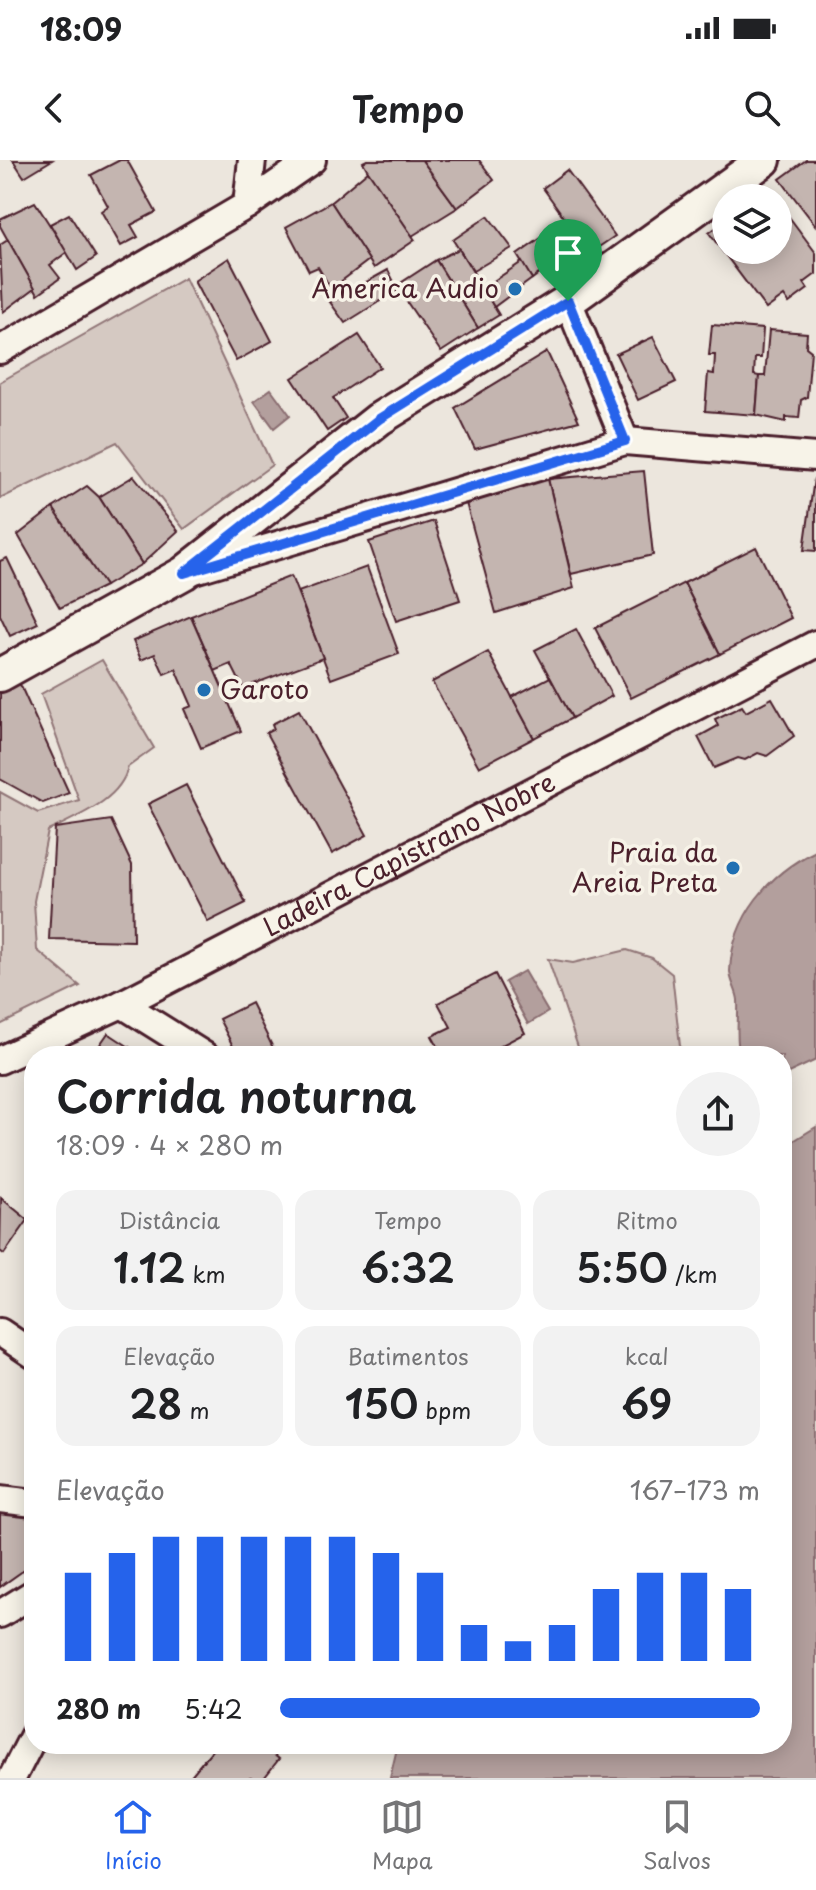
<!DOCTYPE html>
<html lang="pt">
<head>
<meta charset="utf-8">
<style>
  :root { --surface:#fff; --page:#f2f2f2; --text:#202124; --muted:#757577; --line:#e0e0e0; --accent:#2563eb }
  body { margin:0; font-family:"Playpen Sans",sans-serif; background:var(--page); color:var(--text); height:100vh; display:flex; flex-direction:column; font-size:30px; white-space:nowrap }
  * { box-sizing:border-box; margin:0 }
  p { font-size:26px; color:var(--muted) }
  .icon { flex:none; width:44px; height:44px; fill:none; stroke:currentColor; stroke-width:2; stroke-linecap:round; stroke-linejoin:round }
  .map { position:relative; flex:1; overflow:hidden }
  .side { position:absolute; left:24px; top:886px; width:768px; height:708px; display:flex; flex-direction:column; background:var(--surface); border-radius:32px; box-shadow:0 4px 20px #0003 }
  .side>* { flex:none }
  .buttons { position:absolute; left:712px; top:24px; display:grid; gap:16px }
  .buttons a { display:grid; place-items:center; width:80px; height:80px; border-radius:50%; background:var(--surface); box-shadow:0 4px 20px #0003; font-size:40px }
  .pin { position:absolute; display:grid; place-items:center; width:68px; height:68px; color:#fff; margin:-82px -34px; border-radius:50% 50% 50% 0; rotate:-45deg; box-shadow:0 0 8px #0007 }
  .pin .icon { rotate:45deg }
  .round { display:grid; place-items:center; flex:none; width:84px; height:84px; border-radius:42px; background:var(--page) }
  .summary { display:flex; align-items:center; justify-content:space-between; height:136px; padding:0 32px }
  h1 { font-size:44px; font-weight:600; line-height:60px }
  .metrics { display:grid; grid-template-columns:repeat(3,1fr); gap:12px; height:136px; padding:8px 32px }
  .metrics div { display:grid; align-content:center; border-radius:20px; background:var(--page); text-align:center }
  .metrics b { font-size:40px; font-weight:600 }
  .metrics small { font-size:22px; font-weight:400 }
  .metrics p { font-size:22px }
  .chart { height:224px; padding:16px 32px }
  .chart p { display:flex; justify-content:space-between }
  .chart svg { width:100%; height:144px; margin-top:8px; stroke:var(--accent); stroke-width:6 }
  ul { padding:0 32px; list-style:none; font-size:26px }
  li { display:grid; grid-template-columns:128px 96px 1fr; align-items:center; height:60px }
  li i { height:20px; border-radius:10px; background:var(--accent) }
  .status { display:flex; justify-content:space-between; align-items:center; height:56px; padding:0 40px; background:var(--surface); direction:ltr }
  .status svg { height:22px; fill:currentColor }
  header { display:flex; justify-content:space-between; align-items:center; height:104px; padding:0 32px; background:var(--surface); font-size:36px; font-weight:600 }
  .tabs { display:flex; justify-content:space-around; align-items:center; height:112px; border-top:2px solid var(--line); background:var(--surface); font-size:22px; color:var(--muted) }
  .tabs a { display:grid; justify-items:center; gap:4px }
  .tabs .selected { color:var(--accent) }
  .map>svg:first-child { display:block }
  .green { fill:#d5c9c2; stroke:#907476; stroke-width:2 }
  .water { fill:#b39f9d; stroke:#896c6f; stroke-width:2 }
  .building { fill:#c4b5b0; stroke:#4a1f2b; stroke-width:2 }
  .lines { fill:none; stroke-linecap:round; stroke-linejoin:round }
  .minor-casing { stroke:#4a1f2b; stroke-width:32 }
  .major-casing { stroke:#4a1f2b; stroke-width:38 }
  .minor { stroke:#f7f3e8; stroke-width:26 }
  .major { stroke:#f7f3e8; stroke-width:32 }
  .route-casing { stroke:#fff; stroke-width:16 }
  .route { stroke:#2563eb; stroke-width:10 }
  .poi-dot { fill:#1f6fb2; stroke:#f7f3e8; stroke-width:3 }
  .labels { text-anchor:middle; stroke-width:7; stroke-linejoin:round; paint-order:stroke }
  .poi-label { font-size:26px; fill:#4a1f2b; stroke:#f7f3e8; text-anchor:end }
  .street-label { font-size:26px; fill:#4a1f2b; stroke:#f7f3e8 }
</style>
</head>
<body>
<div class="status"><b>18:09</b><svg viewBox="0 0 49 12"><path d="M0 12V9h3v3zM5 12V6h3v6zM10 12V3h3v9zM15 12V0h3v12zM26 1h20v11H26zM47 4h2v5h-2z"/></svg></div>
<header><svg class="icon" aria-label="back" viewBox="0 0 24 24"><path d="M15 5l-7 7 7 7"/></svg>Tempo<svg class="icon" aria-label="search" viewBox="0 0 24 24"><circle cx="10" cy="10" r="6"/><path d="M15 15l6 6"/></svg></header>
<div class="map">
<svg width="816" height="1618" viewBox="0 0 816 1618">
  <rect width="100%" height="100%" fill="#ece6dd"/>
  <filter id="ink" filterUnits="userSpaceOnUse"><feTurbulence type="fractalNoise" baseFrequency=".0125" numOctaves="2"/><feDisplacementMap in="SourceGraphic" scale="16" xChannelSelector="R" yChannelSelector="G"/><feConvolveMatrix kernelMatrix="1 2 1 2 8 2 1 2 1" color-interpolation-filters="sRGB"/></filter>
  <g filter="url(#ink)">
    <g class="green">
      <polygon points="185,118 272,305 184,369 117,282 0,339 0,222"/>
      <path d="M102,500L154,588L128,607C120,641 77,656 48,671L34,741L37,790L80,826L0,865V632L38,653L79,640L41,534Z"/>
      <polygon points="627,790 652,798 672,814 680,886 678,896 594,896 593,889 579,890 548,799 573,803"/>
    </g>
    <g class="water">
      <polygon points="271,229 290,255 274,268 254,241"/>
      <path d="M816,691V900L782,916V896H740C735,878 739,859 738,840C737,830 730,821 730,811C732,757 769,713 816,691Z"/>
      <polygon points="524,811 548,852 528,864 505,822"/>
      <polygon points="816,967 816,1618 390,1618 398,1584 782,1584 782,988"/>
    </g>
    <g class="building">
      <polygon points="13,0 52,0 24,17"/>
      <polygon points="120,0 127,0 156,52 131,65 138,77 121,86 101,51 108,46 91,15"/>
      <polygon points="367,0 422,0 457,48 412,76 368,11 363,2"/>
      <polygon points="422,0 479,0 494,20 457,48"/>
      <polygon points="806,0 816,0 816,66 780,19"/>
      <polygon points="567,10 615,76 587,95 579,84 563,96 547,74 566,60 543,28"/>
      <polygon points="368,11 415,80 374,108 331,42"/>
      <polygon points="35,42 67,92 50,105 60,118 38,134 0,66 0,59"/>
      <polygon points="331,42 369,100 331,129 318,107 309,111 286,67"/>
      <polygon points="778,42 816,93 816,114 804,123 808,129 789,143 784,136 766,149 709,73 726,60 726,90 778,90"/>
      <polygon points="69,54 96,97 77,110 50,64"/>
      <polygon points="488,56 512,88 473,111 453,80"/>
      <polygon points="547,74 563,96 532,119 517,95"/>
      <polygon points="8,80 35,128 3,152 0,85"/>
      <polygon points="459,89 499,155 478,168 436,100"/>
      <polygon points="229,98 272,181 236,201 194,121"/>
      <polygon points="436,100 478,168 441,192 396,126"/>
      <polygon points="522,102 532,119 494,147 483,128"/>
      <polygon points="388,110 398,130 345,163 330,142"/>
      <polygon points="712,165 763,169 761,198 755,198 754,215 759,216 756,255 705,251 708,213 714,214 715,195 709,195"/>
      <polygon points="769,170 807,173 806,187 811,191 807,237 801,240 799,258 786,257 786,262 756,255 759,216 765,216"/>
      <polygon points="359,175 380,207 333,238 346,258 327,271 292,218"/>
      <polygon points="653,177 676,222 638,240 616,194"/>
      <polygon points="547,192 579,261 475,289 455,248"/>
      <polygon points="644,311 653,395 571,414 548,319"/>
      <polygon points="134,316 178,371 142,404 99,337"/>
      <polygon points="548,319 574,428 496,453 466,343"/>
      <polygon points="814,319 816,319 816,391 804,390"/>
      <polygon points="87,326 99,337 142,404 105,426 53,348"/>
      <polygon points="53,348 105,426 60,448 18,375"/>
      <polygon points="434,361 460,440 396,461 369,382"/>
      <polygon points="756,387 791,458 720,494 684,423"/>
      <polygon points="7,398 38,463 10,476 0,455 0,401"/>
      <polygon points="367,407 399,494 331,519 298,432"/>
      <polygon points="291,416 323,498 243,528 231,504 215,511 191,456"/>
      <polygon points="684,423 720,494 631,538 595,468"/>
      <polygon points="191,456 241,571 201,588 184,549 192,546 176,509 164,514 155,494 141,500 133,481"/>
      <polygon points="576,469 612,536 572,558 535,490"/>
      <polygon points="488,492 534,578 479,607 432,522"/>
      <polygon points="550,517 572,558 534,578 512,537"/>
      <polygon points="19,522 69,633 43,643 0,619 0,531"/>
      <polygon points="772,538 794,576 767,596 758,593 745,600 738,598 714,608 698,577 718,566 715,559 742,546 746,552"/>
      <polygon points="299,550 367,675 332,694 266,573 274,569 272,564"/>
      <polygon points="186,625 246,743 208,762 148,644"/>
      <polygon points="111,660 132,705 133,781 49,779 55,668"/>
      <polygon points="495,814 525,873 481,896 443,896 432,876 451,867 438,843"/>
      <polygon points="251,843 277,896 238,896 219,859"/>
      <polygon points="108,873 140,894 139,896 92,896"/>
      <polygon points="1,1038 28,1060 4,1094 0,1091"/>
      <polygon points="0,1353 34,1357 34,1403 0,1427"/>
      <polygon points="217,1584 261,1584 279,1599 264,1618 189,1618"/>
    </g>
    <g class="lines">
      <g class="minor-casing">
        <g id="minor">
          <polyline points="247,45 252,0"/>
          <polyline points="568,141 625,281"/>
          <polyline points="0,190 247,45 312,0"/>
          <polyline points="191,411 625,281 816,297"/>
          <polyline points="122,844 205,896"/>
          <path id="s1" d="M0,900L122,844L816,484"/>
          <polyline points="0,1172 34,1195"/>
          <polyline points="0,1339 34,1343"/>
          <polyline points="0,1454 34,1433"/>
          <polyline points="12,1618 34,1575"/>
        </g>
      </g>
      <g class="major-casing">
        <polyline id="major" points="0,515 184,413 379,259 568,141 764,0"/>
      </g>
      <use href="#minor" class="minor"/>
      <use href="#major" class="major"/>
    </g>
  </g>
  <g class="lines" filter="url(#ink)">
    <g class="route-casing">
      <polygon id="route" points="568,141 625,281 184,413 379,259"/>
    </g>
    <use href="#route" class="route"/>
  </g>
  <g class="poi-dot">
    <circle cx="515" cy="129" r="8"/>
    <circle cx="204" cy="530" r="8"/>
    <circle cx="733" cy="708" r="8"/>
  </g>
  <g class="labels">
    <g class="poi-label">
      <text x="499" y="138">America Audio</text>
      <text x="220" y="539" text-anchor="start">Garoto</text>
      <text x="717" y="702">Praia da<tspan x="717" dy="30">Areia Preta</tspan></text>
    </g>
    <g class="street-label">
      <text dy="9" stroke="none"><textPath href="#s1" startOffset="458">Ladeira Capistrano Nobre</textPath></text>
    </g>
  </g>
</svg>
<div class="buttons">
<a><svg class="icon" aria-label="layers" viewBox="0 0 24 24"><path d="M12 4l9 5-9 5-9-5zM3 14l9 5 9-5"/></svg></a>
</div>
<div class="pin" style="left:568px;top:141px;background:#1e9e55"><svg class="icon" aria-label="arrive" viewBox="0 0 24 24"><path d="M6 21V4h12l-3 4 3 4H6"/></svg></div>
<section class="side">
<div class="summary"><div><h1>Corrida noturna</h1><p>18:09 · 4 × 280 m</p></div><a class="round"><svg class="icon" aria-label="share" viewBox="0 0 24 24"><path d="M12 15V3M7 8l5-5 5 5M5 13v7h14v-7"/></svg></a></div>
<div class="metrics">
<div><p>Distância</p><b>1.12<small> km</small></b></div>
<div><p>Tempo</p><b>6:32</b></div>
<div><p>Ritmo</p><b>5:50<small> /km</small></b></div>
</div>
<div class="metrics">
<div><p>Elevação</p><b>28<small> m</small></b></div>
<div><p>Batimentos</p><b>150<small> bpm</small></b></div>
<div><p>kcal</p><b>69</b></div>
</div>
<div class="chart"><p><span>Elevação</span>167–173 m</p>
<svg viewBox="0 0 160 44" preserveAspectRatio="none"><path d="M5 44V17M15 44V11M25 44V6M35 44V6M45 44V6M55 44V6M65 44V6M75 44V11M85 44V17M95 44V33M105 44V38M115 44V33M125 44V22M135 44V17M145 44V17M155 44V22"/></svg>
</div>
<ul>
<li><b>280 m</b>5:42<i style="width:100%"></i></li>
</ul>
</section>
</div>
<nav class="tabs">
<a class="selected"><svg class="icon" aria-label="home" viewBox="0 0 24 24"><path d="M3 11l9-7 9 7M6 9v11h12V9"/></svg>Início</a>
<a><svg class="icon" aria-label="map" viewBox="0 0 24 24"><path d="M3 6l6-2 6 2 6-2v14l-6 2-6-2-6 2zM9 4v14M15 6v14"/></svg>Mapa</a>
<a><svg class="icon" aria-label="saved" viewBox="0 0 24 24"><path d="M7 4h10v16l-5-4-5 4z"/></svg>Salvos</a>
</nav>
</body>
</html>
